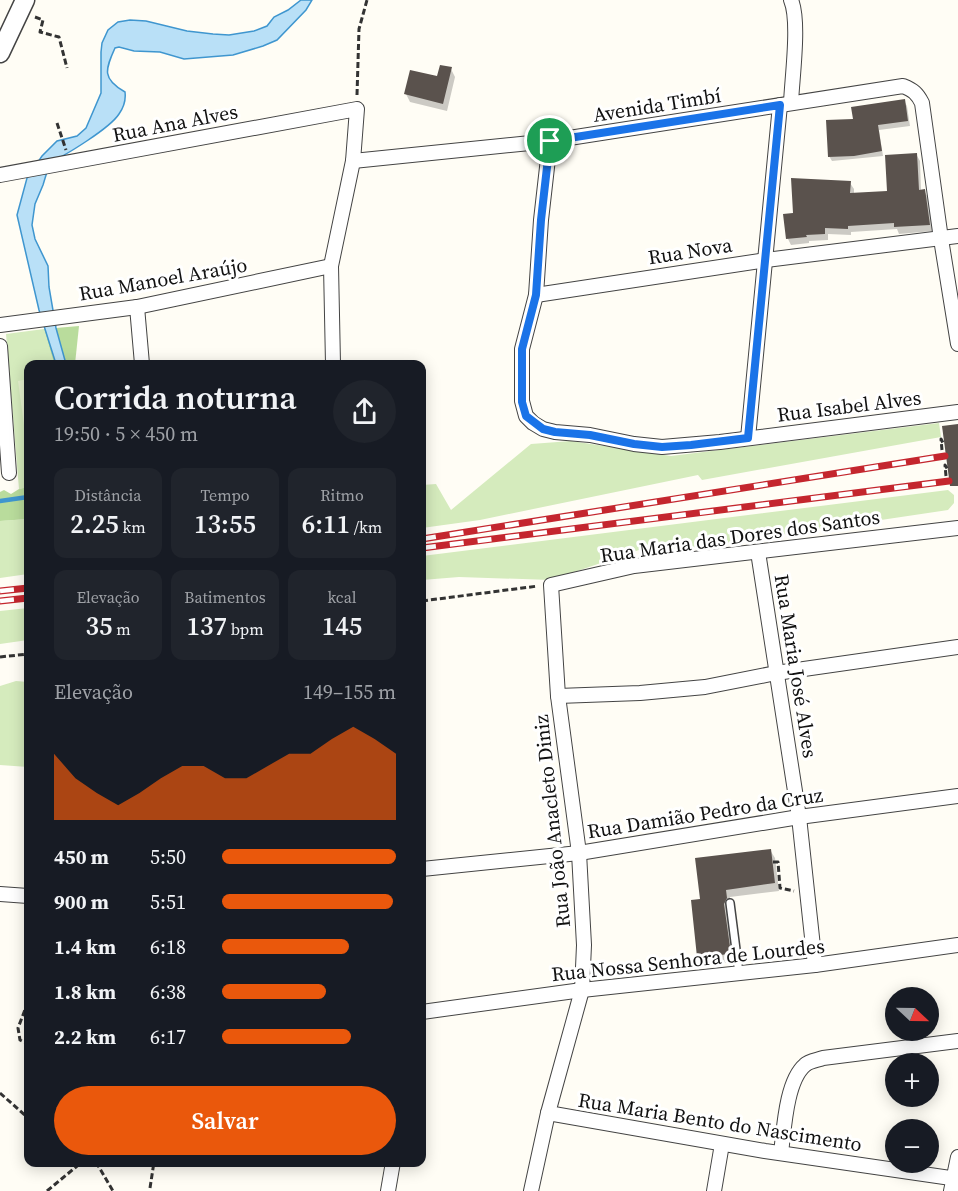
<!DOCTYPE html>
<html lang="pt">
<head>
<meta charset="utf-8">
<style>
  :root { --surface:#171b24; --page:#20242c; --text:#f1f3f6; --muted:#9ea1a6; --accent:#ea580c }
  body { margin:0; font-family:"Source Serif 4",serif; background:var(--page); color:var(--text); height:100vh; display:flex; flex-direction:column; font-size:22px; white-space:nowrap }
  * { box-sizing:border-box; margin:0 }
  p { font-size:20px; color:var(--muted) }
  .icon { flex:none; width:33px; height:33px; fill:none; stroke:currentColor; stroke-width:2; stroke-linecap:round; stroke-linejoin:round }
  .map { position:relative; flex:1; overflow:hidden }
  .panel { position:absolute; left:24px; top:360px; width:402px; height:807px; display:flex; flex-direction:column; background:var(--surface); border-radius:12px; box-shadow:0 3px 15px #0003 }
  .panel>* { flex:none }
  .needle { width:39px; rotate:112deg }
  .tools { position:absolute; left:885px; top:987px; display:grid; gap:12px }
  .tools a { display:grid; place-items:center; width:54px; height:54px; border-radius:50%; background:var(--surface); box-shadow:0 3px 15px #0003; font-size:30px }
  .pin { position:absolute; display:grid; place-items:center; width:51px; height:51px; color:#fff; margin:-26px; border:3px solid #fff; border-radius:50%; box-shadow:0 2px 6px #0007 }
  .round { display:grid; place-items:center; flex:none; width:63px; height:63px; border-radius:32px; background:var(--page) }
  .headline { display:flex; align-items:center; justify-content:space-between; height:102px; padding:0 30px }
  h1 { font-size:33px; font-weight:600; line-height:45px }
  .figures { display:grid; grid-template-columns:repeat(3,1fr); gap:9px; height:102px; padding:6px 30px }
  .figures div { display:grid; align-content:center; border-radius:12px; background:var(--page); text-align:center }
  .figures b { font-size:26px; font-weight:600 }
  .figures small { font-size:16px; font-weight:400 }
  .figures p { font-size:16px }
  .chart { height:168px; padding:12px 30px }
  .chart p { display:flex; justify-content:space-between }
  .chart svg { width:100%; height:108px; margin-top:6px; fill:var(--accent); opacity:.7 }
  .button { display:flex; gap:12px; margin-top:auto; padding:12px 30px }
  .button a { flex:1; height:69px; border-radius:36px; background:var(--accent); color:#fff; font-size:24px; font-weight:600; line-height:69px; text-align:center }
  ul { padding:0 30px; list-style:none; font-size:20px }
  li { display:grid; grid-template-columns:96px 72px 1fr; align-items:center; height:45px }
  li i { height:15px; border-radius:8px; background:var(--accent) }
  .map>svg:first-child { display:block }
  .green { fill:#d5ebbd }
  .forest { fill:#b9dc9c }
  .pitch { fill:#e6f2cf }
  .water { fill:#b9e0f7; stroke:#3f96cf; stroke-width:1.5 }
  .shadow { fill:#0003 }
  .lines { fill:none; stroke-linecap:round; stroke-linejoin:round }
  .stream { stroke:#3f96cf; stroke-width:4.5 }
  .building { fill:#5a524d }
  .service-casing { stroke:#444; stroke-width:10 }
  .minor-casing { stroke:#444; stroke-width:16 }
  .tertiary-casing { stroke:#444; stroke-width:21 }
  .path { stroke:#333; stroke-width:3; stroke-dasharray:6 3; stroke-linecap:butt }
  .service { stroke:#fff; stroke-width:7 }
  .minor { stroke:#fff; stroke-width:14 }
  .tertiary { stroke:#fff; stroke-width:18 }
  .rail-casing { stroke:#c4262e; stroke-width:7 }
  .rail { stroke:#fff; stroke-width:4.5; stroke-dasharray:14; stroke-linecap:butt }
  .route-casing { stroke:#fff; stroke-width:12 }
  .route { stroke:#1a73e8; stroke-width:8 }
  .labels { text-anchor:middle; stroke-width:6; stroke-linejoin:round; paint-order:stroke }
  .street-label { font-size:20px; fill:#111; stroke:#fff }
</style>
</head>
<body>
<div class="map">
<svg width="958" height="1191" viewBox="0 0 958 1191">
  <rect width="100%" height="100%" fill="#fffdf5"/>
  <g class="green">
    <polygon points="44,329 54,364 28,364 28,487 19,489 6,334"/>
    <polygon points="939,423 941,437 702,480 698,475 480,520 422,528 422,485 436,484 451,510 531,444 571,441 671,456"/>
    <polygon points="948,490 954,495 954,503 948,510 699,547 639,550 551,580 459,577 422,580 422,556"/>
    <polygon points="28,519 28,574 0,578 0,521"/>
    <polygon points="28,608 28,640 0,644 0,611"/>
    <polygon points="16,681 28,682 28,767 0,765 0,686"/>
  </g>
  <g class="forest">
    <polygon points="79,326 75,364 54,364 44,329"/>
    <polygon points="28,487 28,519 0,521 0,492 4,490 11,494 19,489"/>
  </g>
  <polygon class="pitch" points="28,379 28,454 18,381"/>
  <path class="water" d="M301,0H312L306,10L277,40L263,46L233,55L184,59L160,52L134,51L119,47L115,48C105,70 102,79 125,92C126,100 124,107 119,114C110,128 65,156 50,162L43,185L35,204L32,225L35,239L48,266L49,287L56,328L66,364H56L39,310L17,215L27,178L42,156L57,141L77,136L86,128L101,93V52L102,43L108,30L118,22L130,20L146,21L187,31L213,34L229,35L254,31L267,26L274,17L288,10Z"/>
  <g class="shadow">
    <polygon points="451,69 455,77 447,111 410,102 406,94 438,78"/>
    <polygon points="904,101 907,106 910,126 879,130 883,156 832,161 829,156 855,120"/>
    <polygon points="916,154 920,161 921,191 924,191 928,197 933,231 899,234 897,229 851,232 851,235 828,234 828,240 809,241 809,243 791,245 788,239 784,215 794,214 850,183 854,189 854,194 888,192"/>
    <polygon points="770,850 775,858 779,891 730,897 734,962 703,965 698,957 702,901"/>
  </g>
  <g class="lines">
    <polyline class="stream" points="0,501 28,497"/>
  </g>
  <g class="building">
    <polygon points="440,65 452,67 443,104 404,94 410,70 437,76"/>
    <polygon points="905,99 908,121 878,125 882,151 854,156 828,157 826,120 853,119 851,107"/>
    <polygon points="917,153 919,190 925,189 930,225 894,227 894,223 848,226 848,229 825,228 825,234 806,235 807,237 786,239 783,214 793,213 791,178 851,181 850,193 887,191 885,155"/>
    <polygon points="958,424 958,486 950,486 942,426"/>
    <polygon points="771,849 775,883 726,890 727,898 724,904 731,954 697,957 691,900 700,899 695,858"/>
  </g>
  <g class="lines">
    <g class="service-casing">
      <polyline id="service" points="730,903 739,973"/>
    </g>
    <g class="minor-casing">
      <g id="minor">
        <path d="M791,0C800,21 792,78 791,103"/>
        <polyline points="550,141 541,220 536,295 522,349 522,401 526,416 533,423 543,429 555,432 590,435 634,444 662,447 720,442 958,412"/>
        <path d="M353,161L550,141L903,86C913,90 917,93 922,103L941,239L958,344"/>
        <polyline points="0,175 357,109 353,161 331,266 333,364"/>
        <polyline points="536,295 766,260 958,236"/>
        <polyline points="137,307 142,364"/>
        <polyline points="0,325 137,307 331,266"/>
        <polyline points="0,346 9,473"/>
        <polyline points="748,438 780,105"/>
        <polyline points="758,552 799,817 815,965"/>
        <polyline points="558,696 640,693 705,687 776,673 958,647"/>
        <polyline points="422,869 579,853 799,817 958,796"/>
        <polyline points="0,894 28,896"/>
        <polyline points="422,1012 582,990 815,965 958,945"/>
        <polyline points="548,1113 765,1151 958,1179"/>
        <path d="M781,1153C784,1130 786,1081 805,1065C809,1061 818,1060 823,1058L958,1041"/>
        <polyline points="388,1191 393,1162"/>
        <polyline points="531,1191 548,1113 582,990 584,945 579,853 558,696 551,585 634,566 958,528"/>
        <polyline points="714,1191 722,1144"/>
        <polyline points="951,1191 958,1157"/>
      </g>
    </g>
    <g class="tertiary-casing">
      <polyline id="tertiary" points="0,53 25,0"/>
    </g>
    <g class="path">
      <polyline points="35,17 43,20 40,32 59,37 67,68"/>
      <polyline points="357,95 359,29 367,0"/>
      <polyline points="57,123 66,150"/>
      <polyline points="942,450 941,439 943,443 944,443"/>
      <polyline points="946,476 945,465 948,470"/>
      <polyline points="422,601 538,586"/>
      <polyline points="0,657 28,654"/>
      <polyline points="773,862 778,862 780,888 794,891"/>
      <polyline points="28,1002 18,1028 20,1040 28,1044"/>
      <polyline points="0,1093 28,1118"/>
      <polyline points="96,1162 113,1191"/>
      <polyline points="150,1188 154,1162"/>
      <polyline points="47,1191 82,1162"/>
    </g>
    <use href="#service" class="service"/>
    <use href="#minor" class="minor"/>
    <use href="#tertiary" class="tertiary"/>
    <g class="rail-casing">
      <g id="rail">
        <polyline points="422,539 945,456"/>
        <polyline points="422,548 949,481"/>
        <polyline points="0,591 28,588"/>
        <polyline points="0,601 28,598"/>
      </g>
    </g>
    <use href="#rail" class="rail"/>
  </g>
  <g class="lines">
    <g class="route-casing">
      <polygon id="route" points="780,105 748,438 691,445 662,447 634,444 590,435 555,432 543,429 526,416 522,402 522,349 536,295 541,220 550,141"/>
    </g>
    <use href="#route" class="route"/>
  </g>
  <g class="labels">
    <g class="street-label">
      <text transform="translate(657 105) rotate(-9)" y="7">Avenida Timbí</text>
      <text transform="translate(175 123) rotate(-11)" y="7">Rua Ana Alves</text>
      <text transform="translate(690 251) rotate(-9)" y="7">Rua Nova</text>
      <text transform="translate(163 279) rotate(-10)" y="7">Rua Manoel Araújo</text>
      <text transform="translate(849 406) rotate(-7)" y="7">Rua Isabel Alves</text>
      <text transform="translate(740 536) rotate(-8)" y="7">Rua Maria das Dores dos Santos</text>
      <text transform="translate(796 666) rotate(81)" y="7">Rua Maria José Alves</text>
      <text transform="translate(705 813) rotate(-9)" y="7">Rua Damião Pedro da Cruz</text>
      <text transform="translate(552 821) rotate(-96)" y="7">Rua João Anacleto Diniz</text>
      <text transform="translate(688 960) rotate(-6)" y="7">Rua Nossa Senhora de Lourdes</text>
      <text transform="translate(720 1122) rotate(9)" y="7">Rua Maria Bento do Nascimento</text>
    </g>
  </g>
</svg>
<div class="tools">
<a><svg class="needle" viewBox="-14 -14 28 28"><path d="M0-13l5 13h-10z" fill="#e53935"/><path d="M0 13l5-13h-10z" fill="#9ea1a6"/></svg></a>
<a>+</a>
<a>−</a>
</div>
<div class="pin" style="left:550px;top:141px;background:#1e9e55"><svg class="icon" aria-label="arrive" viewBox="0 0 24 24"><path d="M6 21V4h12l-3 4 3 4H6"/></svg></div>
<section class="panel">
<div class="headline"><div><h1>Corrida noturna</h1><p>19:50 · 5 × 450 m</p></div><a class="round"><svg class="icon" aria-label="share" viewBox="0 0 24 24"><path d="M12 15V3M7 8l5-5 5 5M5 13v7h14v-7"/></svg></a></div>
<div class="figures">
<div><p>Distância</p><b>2.25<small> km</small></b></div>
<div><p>Tempo</p><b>13:55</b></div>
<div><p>Ritmo</p><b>6:11<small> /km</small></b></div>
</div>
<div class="figures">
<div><p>Elevação</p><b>35<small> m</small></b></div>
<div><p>Batimentos</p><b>137<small> bpm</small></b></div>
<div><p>kcal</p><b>145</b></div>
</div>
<div class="chart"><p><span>Elevação</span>149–155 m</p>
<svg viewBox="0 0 160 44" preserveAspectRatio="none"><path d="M0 44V17L10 27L20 33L30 38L40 33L50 27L60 22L70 22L80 27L90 27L100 22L110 17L120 17L130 11L140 6L150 11L160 17V44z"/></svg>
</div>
<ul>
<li><b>450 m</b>5:50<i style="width:100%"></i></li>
<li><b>900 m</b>5:51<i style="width:98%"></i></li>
<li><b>1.4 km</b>6:18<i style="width:73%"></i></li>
<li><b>1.8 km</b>6:38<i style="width:60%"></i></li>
<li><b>2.2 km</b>6:17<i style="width:74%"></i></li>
</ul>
<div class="button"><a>Salvar</a></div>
</section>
</div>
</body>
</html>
